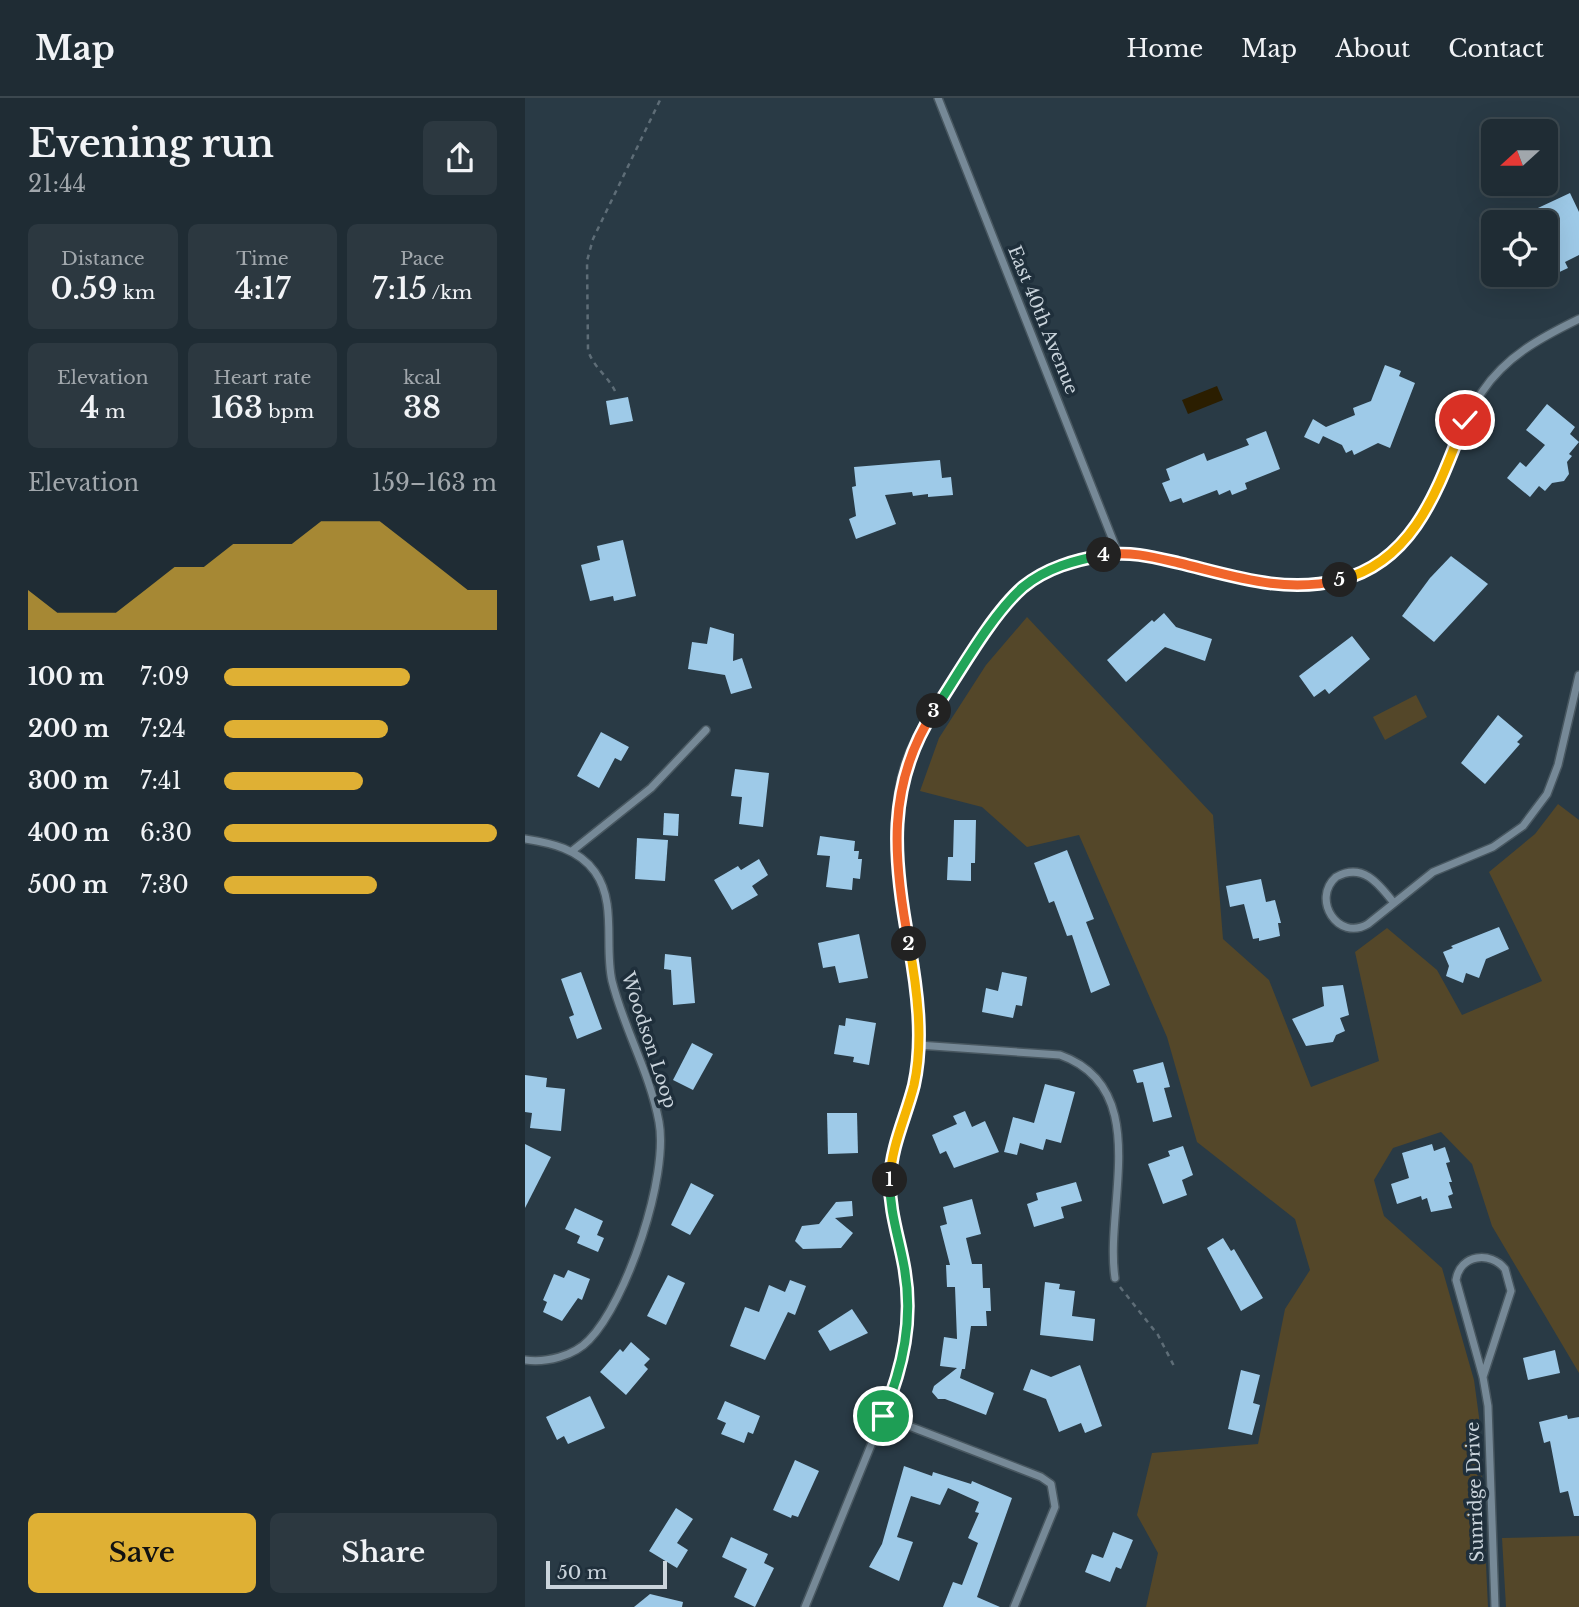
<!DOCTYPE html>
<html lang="en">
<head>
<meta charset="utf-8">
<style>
  :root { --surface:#1f2c34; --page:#2c3840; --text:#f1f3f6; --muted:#a1a7ac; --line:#3c484f; --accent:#dfb034 }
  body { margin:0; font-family:"Libre Baskerville",serif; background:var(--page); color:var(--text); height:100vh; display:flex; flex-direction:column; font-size:26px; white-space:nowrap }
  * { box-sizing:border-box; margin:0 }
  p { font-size:23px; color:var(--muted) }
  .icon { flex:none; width:38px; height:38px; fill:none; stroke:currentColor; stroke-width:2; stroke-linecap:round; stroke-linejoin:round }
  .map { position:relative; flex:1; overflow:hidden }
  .panel { display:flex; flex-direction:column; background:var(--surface); width:525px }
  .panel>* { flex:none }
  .needle { width:46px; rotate:249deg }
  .controls { position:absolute; left:956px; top:21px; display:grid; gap:14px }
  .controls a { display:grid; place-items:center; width:77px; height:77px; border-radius:10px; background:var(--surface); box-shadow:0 7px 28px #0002,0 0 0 2px var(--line); font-size:35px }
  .scale { position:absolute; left:21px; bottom:18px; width:121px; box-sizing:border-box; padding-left:7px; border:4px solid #cad4dc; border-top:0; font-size:19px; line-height:24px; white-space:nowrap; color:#cad4dc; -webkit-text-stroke:5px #1f2f3b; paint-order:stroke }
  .pin { position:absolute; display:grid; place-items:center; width:60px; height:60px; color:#fff; margin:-30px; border:4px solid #fff; border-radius:50%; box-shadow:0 2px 7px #0007 }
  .km { position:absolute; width:35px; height:35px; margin:-18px; border-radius:50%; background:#222; color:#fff; font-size:19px; line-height:35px; text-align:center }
  .round { display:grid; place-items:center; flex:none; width:74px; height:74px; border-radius:10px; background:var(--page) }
  .summary { display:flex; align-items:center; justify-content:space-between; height:119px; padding:0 28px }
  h1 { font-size:38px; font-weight:600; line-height:52px }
  .figures { display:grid; grid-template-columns:repeat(3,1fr); gap:10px; height:119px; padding:7px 28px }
  .figures div { display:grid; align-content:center; border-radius:10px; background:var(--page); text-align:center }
  .figures b { font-size:30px; font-weight:600 }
  .figures small { font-size:19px; font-weight:400 }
  .figures p { font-size:19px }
  .chart { height:196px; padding:14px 28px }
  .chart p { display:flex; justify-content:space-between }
  .chart svg { width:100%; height:126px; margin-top:7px; fill:var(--accent); opacity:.7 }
  .cta { display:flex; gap:14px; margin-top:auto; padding:14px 28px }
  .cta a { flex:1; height:80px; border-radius:10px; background:var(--accent); color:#111; font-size:28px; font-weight:600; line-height:80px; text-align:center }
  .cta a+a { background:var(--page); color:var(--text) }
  ul { padding:0 28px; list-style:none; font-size:23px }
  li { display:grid; grid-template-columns:112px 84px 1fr; align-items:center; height:52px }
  li i { height:18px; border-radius:9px; background:var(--accent) }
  header { display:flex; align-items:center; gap:42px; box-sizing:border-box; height:98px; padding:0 35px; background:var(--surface); border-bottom:2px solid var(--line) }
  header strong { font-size:33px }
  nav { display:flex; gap:38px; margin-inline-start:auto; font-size:24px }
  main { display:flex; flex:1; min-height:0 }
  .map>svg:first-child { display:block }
  .green { fill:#544729 }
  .water { fill:#2b1e00 }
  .building { fill:#9ecae8 }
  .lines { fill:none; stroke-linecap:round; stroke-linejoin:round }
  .street-casing { stroke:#485760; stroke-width:10 }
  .path { stroke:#5e6d77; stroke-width:2.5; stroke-dasharray:5 5; stroke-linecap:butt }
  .street { stroke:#768997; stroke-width:7 }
  .split-1-casing { stroke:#fff; stroke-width:14 }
  .split-2-casing { stroke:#fff; stroke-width:14 }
  .split-3-casing { stroke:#fff; stroke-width:14 }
  .split-4-casing { stroke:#fff; stroke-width:14 }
  .split-5-casing { stroke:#fff; stroke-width:14 }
  .split-6-casing { stroke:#fff; stroke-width:14 }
  .split-1 { stroke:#22a559; stroke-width:9 }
  .split-2 { stroke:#f5b400; stroke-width:9 }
  .split-3 { stroke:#f0652b; stroke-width:9 }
  .split-4 { stroke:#22a559; stroke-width:9 }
  .split-5 { stroke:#f0652b; stroke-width:9 }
  .split-6 { stroke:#f5b400; stroke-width:9 }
  .labels { text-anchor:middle; stroke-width:7; stroke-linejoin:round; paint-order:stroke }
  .street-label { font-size:18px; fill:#cad4dc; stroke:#1f2f3b }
</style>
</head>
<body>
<header>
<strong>Map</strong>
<nav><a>Home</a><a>Map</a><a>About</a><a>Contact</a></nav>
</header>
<main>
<section class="panel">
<div class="summary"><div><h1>Evening run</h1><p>21:44</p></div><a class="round"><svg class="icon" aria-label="share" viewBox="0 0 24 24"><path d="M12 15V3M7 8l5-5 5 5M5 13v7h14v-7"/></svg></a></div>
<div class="figures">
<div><p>Distance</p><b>0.59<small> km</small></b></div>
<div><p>Time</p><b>4:17</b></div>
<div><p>Pace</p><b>7:15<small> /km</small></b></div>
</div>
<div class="figures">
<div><p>Elevation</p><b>4<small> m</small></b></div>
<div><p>Heart rate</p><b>163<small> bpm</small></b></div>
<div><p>kcal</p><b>38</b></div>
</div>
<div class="chart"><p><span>Elevation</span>159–163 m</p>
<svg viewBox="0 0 160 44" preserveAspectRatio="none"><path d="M0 44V30L10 38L20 38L30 38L40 30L50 22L60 22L70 14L80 14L90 14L100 6L110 6L120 6L130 14L140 22L150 30L160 30V44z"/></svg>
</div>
<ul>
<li><b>100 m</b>7:09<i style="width:68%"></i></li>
<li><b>200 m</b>7:24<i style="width:60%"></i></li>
<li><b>300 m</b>7:41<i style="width:51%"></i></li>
<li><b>400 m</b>6:30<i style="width:100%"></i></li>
<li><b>500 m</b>7:30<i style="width:56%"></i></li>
</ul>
<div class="cta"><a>Save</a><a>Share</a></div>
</section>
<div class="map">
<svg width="1054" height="1509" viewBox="0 0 1054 1509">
  <rect width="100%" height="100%" fill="#293a45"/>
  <g class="green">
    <polygon points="502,519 688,717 698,841 744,882 786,989 854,963 830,854 862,830 912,872 937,917 1017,883 964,774 1010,736 1033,706 1054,722 1054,1275 967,1128 947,1066 916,1034 868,1050 849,1082 859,1118 917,1170 949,1282 954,1319 963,1509 621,1509 633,1455 612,1417 627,1355 733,1346 760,1211 785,1172 770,1121 672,1044 642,939 554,737 502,749 457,709 395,693 414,640 461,567"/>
    <polygon points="891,597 902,619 860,642 848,619"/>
    <polygon points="1054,1438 1054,1509 981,1509 977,1440"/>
  </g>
  <polygon class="water" points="692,288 698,302 663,316 657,302"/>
  <g class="building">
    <polygon points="1045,95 1054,114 1054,157 1040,164 1043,170 1026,178 1020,164 1020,124 983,124"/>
    <polygon points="860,267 876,273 874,278 890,285 865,350 853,345 829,357 827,352 821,355 817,347 798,338 794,346 779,339 788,321 801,329 830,317 828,310 846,303"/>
    <polygon points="103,299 108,323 85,327 81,303"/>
    <polygon points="1022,306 1050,329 1045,336 1054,344 1044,356 1047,358 1042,364 1044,376 1039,383 1027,385 1020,393 1014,388 1005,399 982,380 995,364 1001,369 1020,347 1001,332"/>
    <polygon points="741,333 755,371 720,385 722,391 707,397 705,392 694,397 692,392 658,405 656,400 645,404 637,385 645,382 641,371 679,355 682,363 724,347 721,341"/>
    <polygon points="415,362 417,380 426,379 428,397 403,399 403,396 388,398 387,394 360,397 371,426 331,441 324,421 331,418 327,389 331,388 329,369"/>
    <polygon points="98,442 111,498 89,503 88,498 65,503 56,467 75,462 72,448"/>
    <polygon points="926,458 963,486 909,544 877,518 905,480"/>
    <polygon points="639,515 651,529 687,541 680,563 640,549 601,584 582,562 627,522 629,524"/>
    <polygon points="185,529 209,536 208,563 217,560 227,590 206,596 200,577 163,571 167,544 182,546"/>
    <polygon points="827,538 845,561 804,596 800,591 789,599 774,578"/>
    <polygon points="973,617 998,638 992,644 995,646 960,686 936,665"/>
    <polygon points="76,634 104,649 96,663 90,660 74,690 52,678"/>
    <polygon points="210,671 244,675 238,729 214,726 217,699 206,698"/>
    <polygon points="139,715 154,716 153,738 138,737"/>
    <polygon points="429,722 451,722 450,765 446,765 446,783 422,782 423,759 428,759"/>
    <polygon points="295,738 330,743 329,753 334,753 333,761 337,761 335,781 328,780 327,792 301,789 305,758 292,757"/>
    <polygon points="112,740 143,742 140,783 110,781"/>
    <polygon points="542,752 569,821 561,824 585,887 566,895 547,837 542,838 529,803 524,805 509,765"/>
    <polygon points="234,761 243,777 227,788 233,797 207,812 189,782 213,768 216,772"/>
    <polygon points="736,781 741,804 750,802 756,825 753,825 755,838 734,843 734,840 728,841 719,806 705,809 701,788"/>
    <polygon points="974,829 984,851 961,861 954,880 941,875 938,885 921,878 924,868 918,854 928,850 926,848"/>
    <polygon points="334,836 343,880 314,885 310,868 298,870 293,845"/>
    <polygon points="140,856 166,859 170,905 148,907 146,872 139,871"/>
    <polygon points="56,874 77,931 52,941 44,919 49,917 36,881"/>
    <polygon points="477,874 502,879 497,908 491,907 488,920 457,914 461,890 473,893"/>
    <polygon points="818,887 824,917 815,920 820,933 811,937 808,944 781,948 767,921 799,908 797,889"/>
    <polygon points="321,920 351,925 344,967 328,964 329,959 309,956 314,927 320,928"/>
    <polygon points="167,945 188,956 168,992 148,982"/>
    <polygon points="638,964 645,989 639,990 647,1019 628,1024 618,984 612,985 608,972"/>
    <polygon points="0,977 22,980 21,989 40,991 36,1033 5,1030 7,1015 0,1014"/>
    <polygon points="520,986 550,994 536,1045 521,1041 518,1052 495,1045 492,1057 479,1054 488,1019 509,1025"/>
    <polygon points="440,1013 447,1029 460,1023 474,1054 429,1070 421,1053 415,1056 407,1037 432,1026 428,1018"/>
    <polygon points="302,1015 332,1015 333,1055 303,1056"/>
    <polygon points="0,1046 26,1059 0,1110"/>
    <polygon points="907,1046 909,1053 920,1049 925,1064 921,1065 927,1084 924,1084 928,1096 923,1098 927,1110 906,1114 902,1100 897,1102 896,1098 872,1106 866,1086 884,1080 877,1055"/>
    <polygon points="658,1048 668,1077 657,1082 662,1097 638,1106 623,1066 645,1058 643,1053"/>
    <polygon points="551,1084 557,1103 536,1109 539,1120 509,1129 502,1106 513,1102 511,1095"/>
    <polygon points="166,1085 189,1097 165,1137 146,1127"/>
    <polygon points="447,1101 456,1136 441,1140 447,1166 457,1166 458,1190 465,1190 466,1213 461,1213 462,1228 446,1228 440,1271 437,1271 435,1280 469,1295 461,1317 420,1301 413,1301 407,1294 409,1288 432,1270 415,1268 419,1239 432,1241 430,1189 422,1189 421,1167 425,1167 415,1128 422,1126 418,1109"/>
    <polygon points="327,1103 328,1118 310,1120 328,1135 316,1150 278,1151 270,1143 277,1128 294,1126 311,1104"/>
    <polygon points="50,1110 78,1123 72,1137 79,1140 73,1154 52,1145 55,1138 40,1131"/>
    <polygon points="698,1140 706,1153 709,1151 738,1200 716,1213 682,1150"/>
    <polygon points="43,1172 65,1181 57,1202 53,1200 37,1223 18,1214 22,1204 18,1202 29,1176 39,1180"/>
    <polygon points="143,1177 160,1185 141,1227 122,1218"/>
    <polygon points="265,1182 281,1188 270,1217 263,1214 240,1262 205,1248 220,1209 234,1214 244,1187 260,1194"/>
    <polygon points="520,1184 535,1186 534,1191 550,1193 547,1218 570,1221 568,1243 515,1237"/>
    <polygon points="327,1211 343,1235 305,1253 293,1233"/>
    <polygon points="106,1244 125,1261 119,1267 123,1271 101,1297 75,1274 95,1251 98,1254"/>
    <polygon points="1030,1252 1035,1275 1003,1282 998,1260"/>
    <polygon points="555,1267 577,1328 560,1335 556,1325 534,1334 521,1301 498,1292 506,1271 526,1279"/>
    <polygon points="716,1272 735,1277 728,1305 735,1307 727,1337 703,1331"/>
    <polygon points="65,1298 80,1330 43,1346 39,1338 32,1342 21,1319"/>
    <polygon points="200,1303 235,1318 228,1336 223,1334 219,1345 196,1336 201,1325 192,1321"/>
    <polygon points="1042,1317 1043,1321 1054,1319 1054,1418 1049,1418 1043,1393 1035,1395 1025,1343 1019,1345 1014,1324"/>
    <polygon points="270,1362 294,1373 273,1419 267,1417 266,1420 248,1412"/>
    <polygon points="379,1368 407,1378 408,1374 446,1386 447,1383 487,1400 452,1499 475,1509 418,1509 428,1484 437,1487 453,1445 443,1440 454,1415 450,1414 454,1404 423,1390 415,1407 386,1398 372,1439 388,1444 374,1483 344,1469 357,1446"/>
    <polygon points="151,1410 168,1421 152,1445 163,1452 152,1470 124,1453"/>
    <polygon points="588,1434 608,1442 596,1471 591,1469 585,1484 560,1474 567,1456 578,1460"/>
    <polygon points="206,1439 243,1456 239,1465 249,1470 230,1509 209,1499 222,1471 197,1459"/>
    <polygon points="125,1496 158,1504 157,1509 109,1509"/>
  </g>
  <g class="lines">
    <g class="street-casing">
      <g id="street">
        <polyline points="413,0 593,455"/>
        <path d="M0,741C26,745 54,751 70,774C92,805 79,848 87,883C99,931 125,975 134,1024C144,1078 102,1203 64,1242C49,1258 21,1265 0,1262"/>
        <polyline points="47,753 126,690 181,632"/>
        <path d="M869,805C854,786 838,764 811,779C786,801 813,844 843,826L908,774L968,749L998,728L1022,696L1033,667L1054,577"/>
        <path d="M393,947L535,957C629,990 579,1108 590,1180"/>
        <path d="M958,1279L986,1193L980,1171C966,1153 935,1156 931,1182L958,1279L963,1308L970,1509"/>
        <polyline points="358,1318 516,1379 526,1386 530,1409 489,1509"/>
        <path d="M280,1509L375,1276C382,1241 386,1205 380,1170C375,1142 365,1115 365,1087C364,1037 394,994 393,944C393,922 393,898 389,875C379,801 353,712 391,641C406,612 427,585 446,558C469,525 490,487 529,470C552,460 587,451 612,455C691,467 773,514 850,468C913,429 919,351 957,294C981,258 1017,239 1054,221"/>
      </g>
    </g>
    <g class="path">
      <path d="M90,293C83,278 68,269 63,252L62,163L68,141L136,0"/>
      <polyline points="595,1189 633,1237 650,1270"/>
    </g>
    <use href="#street" class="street"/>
  </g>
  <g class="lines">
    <g class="split-1-casing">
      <path id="split-1" d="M358,1318C378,1269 389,1221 379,1168C374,1140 364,1112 365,1082"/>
    </g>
    <g class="split-2-casing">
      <path id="split-2" d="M365,1082C366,1048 381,1019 389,987C399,942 392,890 384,846"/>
    </g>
    <g class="split-3-casing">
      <path id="split-3" d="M384,846C368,762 361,687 409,613"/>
    </g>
    <g class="split-4-casing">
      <path id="split-4" d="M409,613C433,577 466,517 498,489C521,470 550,462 579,457"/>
    </g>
    <g class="split-5-casing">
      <path id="split-5" d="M579,457C606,453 628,459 654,465C708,478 759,496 815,482"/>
    </g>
    <g class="split-6-casing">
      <path id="split-6" d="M815,482C891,463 914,387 940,322"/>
    </g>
    <use href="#split-1" class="split-1"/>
    <use href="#split-2" class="split-2"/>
    <use href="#split-3" class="split-3"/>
    <use href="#split-4" class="split-4"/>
    <use href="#split-5" class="split-5"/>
    <use href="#split-6" class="split-6"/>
  </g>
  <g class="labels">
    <g class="street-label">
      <text transform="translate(518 222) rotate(68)" y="6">East 40th Avenue</text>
      <text transform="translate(124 942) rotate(72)" y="6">Woodson Loop</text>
      <text transform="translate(950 1394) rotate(-92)" y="6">Sunridge Drive</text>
    </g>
  </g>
</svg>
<div class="controls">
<a><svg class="needle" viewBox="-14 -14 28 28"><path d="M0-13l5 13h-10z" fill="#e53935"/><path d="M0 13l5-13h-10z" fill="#a1a7ac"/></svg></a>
<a><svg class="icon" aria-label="locate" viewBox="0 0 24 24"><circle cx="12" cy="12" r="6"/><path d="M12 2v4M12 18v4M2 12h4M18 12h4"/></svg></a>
</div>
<div class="scale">50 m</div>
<div class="pin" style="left:358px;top:1318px;background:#1e9e55"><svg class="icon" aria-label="arrive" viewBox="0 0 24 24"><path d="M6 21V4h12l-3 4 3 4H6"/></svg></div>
<div class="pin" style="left:940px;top:322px;background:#d93025"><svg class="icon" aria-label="check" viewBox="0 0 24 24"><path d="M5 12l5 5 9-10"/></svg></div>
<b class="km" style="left:365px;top:1082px">1</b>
<b class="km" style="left:384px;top:846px">2</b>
<b class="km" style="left:409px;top:613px">3</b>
<b class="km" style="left:579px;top:457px">4</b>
<b class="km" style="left:815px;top:482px">5</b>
</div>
</main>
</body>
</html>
